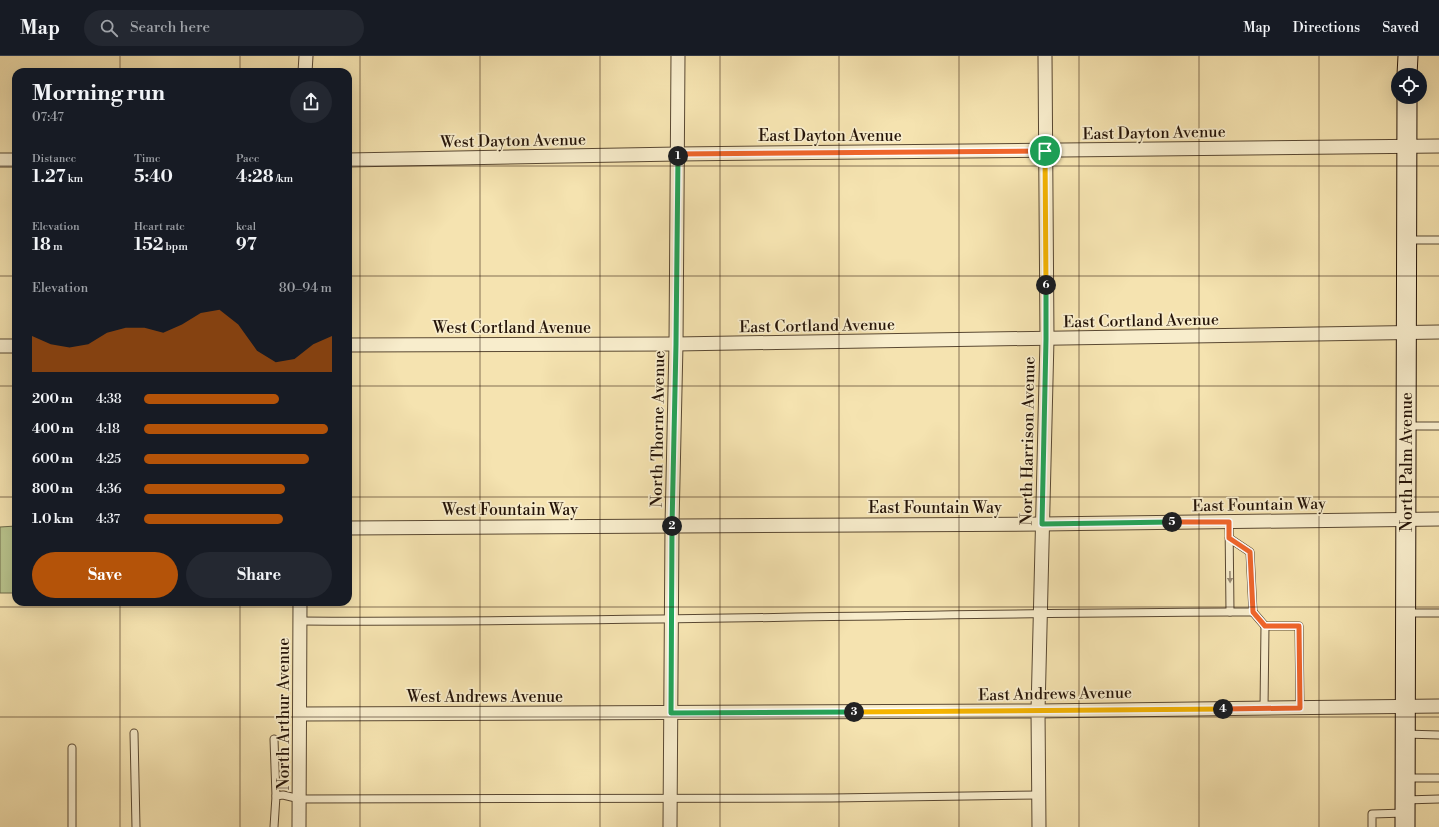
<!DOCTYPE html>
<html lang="en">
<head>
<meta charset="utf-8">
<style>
  :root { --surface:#171b24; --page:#242831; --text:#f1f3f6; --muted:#9ea1a6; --line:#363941; --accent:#b45309 }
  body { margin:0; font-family:"Libre Bodoni",serif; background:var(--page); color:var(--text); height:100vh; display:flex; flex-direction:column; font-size:15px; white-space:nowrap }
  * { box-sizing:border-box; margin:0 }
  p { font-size:13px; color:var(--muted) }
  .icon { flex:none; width:22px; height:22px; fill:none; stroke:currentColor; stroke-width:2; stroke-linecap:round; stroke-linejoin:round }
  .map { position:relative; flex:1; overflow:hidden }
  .panel { position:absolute; left:12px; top:12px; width:340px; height:538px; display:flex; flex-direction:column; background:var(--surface); border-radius:12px; box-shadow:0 4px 16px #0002 }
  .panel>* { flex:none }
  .tools { position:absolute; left:1391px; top:12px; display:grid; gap:8px }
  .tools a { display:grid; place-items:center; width:36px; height:36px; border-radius:50%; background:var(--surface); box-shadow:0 4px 16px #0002; font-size:20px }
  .pin { position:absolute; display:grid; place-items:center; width:34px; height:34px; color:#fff; margin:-17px; border:2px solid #fff; border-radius:50%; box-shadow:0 1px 4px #0007 }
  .km { position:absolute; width:20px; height:20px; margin:-10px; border-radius:50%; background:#222; color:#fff; font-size:11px; line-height:20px; text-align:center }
  .round { display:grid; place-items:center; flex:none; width:42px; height:42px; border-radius:21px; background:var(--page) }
  .overview { display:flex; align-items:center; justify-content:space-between; height:68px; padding:0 20px }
  h1 { font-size:22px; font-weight:700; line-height:30px }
  .figures { display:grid; grid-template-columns:repeat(3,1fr); gap:6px; height:68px; padding:4px 20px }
  .figures div { display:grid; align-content:center }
  .figures b { font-size:17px; font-weight:700 }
  .figures small { font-size:11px; font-weight:400 }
  .figures p { font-size:11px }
  .chart { height:112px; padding:8px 20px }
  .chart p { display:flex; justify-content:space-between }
  .chart svg { width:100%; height:72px; margin-top:4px; fill:var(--accent); opacity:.7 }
  .button { display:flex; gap:8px; margin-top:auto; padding:8px 20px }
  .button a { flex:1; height:46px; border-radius:24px; background:var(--accent); color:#fff; font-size:16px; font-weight:700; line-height:46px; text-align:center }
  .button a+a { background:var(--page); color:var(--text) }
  ul { padding:0 20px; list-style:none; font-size:13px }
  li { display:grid; grid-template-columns:64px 48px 1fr; align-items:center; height:30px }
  li i { height:10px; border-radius:5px; background:var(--accent) }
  header { display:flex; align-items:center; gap:24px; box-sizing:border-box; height:56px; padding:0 20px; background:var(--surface); border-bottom:1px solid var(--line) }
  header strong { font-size:19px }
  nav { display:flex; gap:22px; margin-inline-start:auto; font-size:14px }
  .search { width:280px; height:36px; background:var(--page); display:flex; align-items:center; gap:10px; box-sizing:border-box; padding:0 14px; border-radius:22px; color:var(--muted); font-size:15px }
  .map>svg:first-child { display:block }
  .green { fill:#bac48d; stroke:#706c4a }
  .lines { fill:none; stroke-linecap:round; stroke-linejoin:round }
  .lane-casing { stroke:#594832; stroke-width:9 }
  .street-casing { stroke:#594832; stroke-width:15 }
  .secondary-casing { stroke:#251408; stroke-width:21 }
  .lane { stroke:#f8edcc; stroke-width:7 }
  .street { stroke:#f8edcc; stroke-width:13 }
  .secondary { stroke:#f8edcc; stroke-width:19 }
  .oneway { fill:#998b74 }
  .split-1-casing { stroke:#fff; stroke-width:8 }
  .split-2-casing { stroke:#fff; stroke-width:8 }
  .split-3-casing { stroke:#fff; stroke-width:8 }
  .split-4-casing { stroke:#fff; stroke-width:8 }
  .split-5-casing { stroke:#fff; stroke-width:8 }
  .split-6-casing { stroke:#fff; stroke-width:8 }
  .split-7-casing { stroke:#fff; stroke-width:8 }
  .split-1 { stroke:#f0652b; stroke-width:5 }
  .split-2 { stroke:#22a559; stroke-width:5 }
  .split-3 { stroke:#22a559; stroke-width:5 }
  .split-4 { stroke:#f5b400; stroke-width:5 }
  .split-5 { stroke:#f0652b; stroke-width:5 }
  .split-6 { stroke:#22a559; stroke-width:5 }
  .split-7 { stroke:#f5b400; stroke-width:5 }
  .grid { fill:none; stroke:#251408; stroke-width:1; stroke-opacity:0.55 }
  .labels { text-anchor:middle; stroke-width:3.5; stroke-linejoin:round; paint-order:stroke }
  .street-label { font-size:16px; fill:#251408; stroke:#f8edcc }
</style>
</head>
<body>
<header>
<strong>Map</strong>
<div class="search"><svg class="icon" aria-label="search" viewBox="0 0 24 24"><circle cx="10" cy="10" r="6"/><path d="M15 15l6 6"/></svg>Search here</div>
<nav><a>Map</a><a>Directions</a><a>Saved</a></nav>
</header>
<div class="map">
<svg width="1439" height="771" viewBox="0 0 1439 771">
  <rect width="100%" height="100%" fill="#f5e3b0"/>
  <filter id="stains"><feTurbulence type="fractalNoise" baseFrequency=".005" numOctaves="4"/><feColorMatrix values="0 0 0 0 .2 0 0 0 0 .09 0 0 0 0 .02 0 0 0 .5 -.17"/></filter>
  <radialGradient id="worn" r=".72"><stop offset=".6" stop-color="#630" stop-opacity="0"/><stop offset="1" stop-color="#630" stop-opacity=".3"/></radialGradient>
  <polygon class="green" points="16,470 16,537 0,537 0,471"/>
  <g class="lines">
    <g class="lane-casing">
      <g id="lane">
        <polyline points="1407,184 1439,184"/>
        <polyline points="1407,370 1439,370"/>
        <polyline points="1229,482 1250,496 1253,556 1230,556 1229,465"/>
        <polyline points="1253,556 1265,570"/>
        <polyline points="1406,557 1439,557"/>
        <path d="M300,565C610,567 920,557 1230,556"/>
        <polyline points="1264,652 1265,570 1299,570 1300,652"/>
        <polyline points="134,677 136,771"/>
        <polyline points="1405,678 1439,679"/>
        <polyline points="274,683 276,740"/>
        <polyline points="72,692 72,771"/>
        <polyline points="1407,722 1439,722"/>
        <polyline points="1405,744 1439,743"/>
        <polyline points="274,771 276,740 283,739 300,743 832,742 1039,739"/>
        <polyline points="1372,771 1372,758 1405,757"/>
      </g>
    </g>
    <g class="street-casing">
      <g id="street">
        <polyline points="305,16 306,0"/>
        <polyline points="0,104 16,104"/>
        <polyline points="348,104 678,98 1439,90"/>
        <polyline points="348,289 676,288 1439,276"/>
        <polyline points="0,290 16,290"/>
        <polyline points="348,472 1042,468 1439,463"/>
        <polyline points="300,658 1038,655 1439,650"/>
        <polyline points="299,771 300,546"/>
        <polyline points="670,771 672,469 676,288 678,0"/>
        <polyline points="1039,771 1038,655 1047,283 1045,0"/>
      </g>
    </g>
    <g class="secondary-casing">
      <g id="secondary">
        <polyline points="1407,19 1408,0"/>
        <polyline points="1405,771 1407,41"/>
      </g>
    </g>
    <use href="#lane" class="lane"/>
    <use href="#street" class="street"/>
    <use href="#secondary" class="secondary"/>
  </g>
  <defs><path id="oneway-solid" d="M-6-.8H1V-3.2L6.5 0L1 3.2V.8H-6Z"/></defs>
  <use class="oneway" href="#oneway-solid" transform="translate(1230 521) rotate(89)"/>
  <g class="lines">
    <g class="split-1-casing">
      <polyline id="split-1" points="678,100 678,98 1045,95"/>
    </g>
    <g class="split-2-casing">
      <polyline id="split-2" points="672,470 676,288 678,100"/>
    </g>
    <g class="split-3-casing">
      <polyline id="split-3" points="672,470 671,657 854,656"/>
    </g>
    <g class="split-4-casing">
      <polyline id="split-4" points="854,656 1223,653"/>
    </g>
    <g class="split-5-casing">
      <polyline id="split-5" points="1172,466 1229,466 1229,482 1250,496 1253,556 1265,570 1299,570 1300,652 1223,653"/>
    </g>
    <g class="split-6-casing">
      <polyline id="split-6" points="1046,229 1046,283 1042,468 1172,466"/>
    </g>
    <g class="split-7-casing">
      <polyline id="split-7" points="1045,95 1046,229"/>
    </g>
    <use href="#split-1" class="split-1"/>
    <use href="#split-2" class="split-2"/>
    <use href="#split-3" class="split-3"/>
    <use href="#split-4" class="split-4"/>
    <use href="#split-5" class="split-5"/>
    <use href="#split-6" class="split-6"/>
    <use href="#split-7" class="split-7"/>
  </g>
  <path class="grid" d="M120,0V16M240,0V16M360,0V771M480,0V771M600,0V771M720,0V771M839,0V771M959,0V771M1079,0V771M1199,0V771M1319,0V771M0,110H16M348,110H1439M0,220H16M348,220H1439M0,330H16M348,330H1439M0,441H16M348,441H1439M120,546V771M240,546V771M0,551H1439M0,661H1439"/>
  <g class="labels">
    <g class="street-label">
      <text transform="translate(1154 76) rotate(-1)" y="6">East Dayton Avenue</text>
      <text x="830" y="85">East Dayton Avenue</text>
      <text transform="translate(513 84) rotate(-1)" y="6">West Dayton Avenue</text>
      <text transform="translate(1141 264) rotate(-1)" y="6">East Cortland Avenue</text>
      <text transform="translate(817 269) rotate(-1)" y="6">East Cortland Avenue</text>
      <text x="512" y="277">West Cortland Avenue</text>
      <text transform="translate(657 373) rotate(-89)" y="6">North Thorne Avenue</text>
      <text transform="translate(1027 385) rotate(-89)" y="6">North Harrison Avenue</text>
      <text transform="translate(1406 406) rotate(-90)" y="6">North Palm Avenue</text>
      <text transform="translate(1259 448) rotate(-1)" y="6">East Fountain Way</text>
      <text x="935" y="457">East Fountain Way</text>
      <text x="510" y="459">West Fountain Way</text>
      <text transform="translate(1055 637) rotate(-1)" y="6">East Andrews Avenue</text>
      <text x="485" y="646">West Andrews Avenue</text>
      <text transform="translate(283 658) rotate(-90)" y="6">North Arthur Avenue</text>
    </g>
  </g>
  <rect width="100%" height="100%" filter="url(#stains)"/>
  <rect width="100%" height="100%" fill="url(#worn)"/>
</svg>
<div class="tools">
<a><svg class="icon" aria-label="locate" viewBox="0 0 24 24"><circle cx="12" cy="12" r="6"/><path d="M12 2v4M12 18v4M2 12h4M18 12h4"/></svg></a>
</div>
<div class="pin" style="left:1045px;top:95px;background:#1e9e55"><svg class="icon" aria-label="arrive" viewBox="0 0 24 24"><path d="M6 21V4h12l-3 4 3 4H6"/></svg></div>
<b class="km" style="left:678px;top:100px">1</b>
<b class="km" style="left:672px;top:470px">2</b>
<b class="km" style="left:854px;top:656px">3</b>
<b class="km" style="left:1223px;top:653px">4</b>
<b class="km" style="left:1172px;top:466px">5</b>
<b class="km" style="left:1046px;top:229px">6</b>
<section class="panel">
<div class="overview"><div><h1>Morning run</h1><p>07:47</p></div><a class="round"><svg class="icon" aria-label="share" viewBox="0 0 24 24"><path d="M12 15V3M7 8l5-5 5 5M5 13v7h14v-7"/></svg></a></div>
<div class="figures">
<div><p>Distance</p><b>1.27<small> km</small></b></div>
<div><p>Time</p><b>5:40</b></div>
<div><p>Pace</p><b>4:28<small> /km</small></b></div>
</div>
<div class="figures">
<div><p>Elevation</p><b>18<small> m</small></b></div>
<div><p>Heart rate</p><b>152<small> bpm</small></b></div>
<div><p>kcal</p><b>97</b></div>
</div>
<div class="chart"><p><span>Elevation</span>80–94 m</p>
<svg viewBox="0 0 160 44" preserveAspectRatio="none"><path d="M0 44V22L10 27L20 29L30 27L40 20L50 17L60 17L70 20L80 15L90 8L100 6L110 15L120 31L130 38L140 36L150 27L160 22V44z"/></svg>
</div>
<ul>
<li><b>200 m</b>4:38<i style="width:72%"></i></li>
<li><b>400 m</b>4:18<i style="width:98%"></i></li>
<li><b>600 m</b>4:25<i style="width:88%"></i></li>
<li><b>800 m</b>4:36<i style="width:75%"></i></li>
<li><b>1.0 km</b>4:37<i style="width:74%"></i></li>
</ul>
<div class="button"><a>Save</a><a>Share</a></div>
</section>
</div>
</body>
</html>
